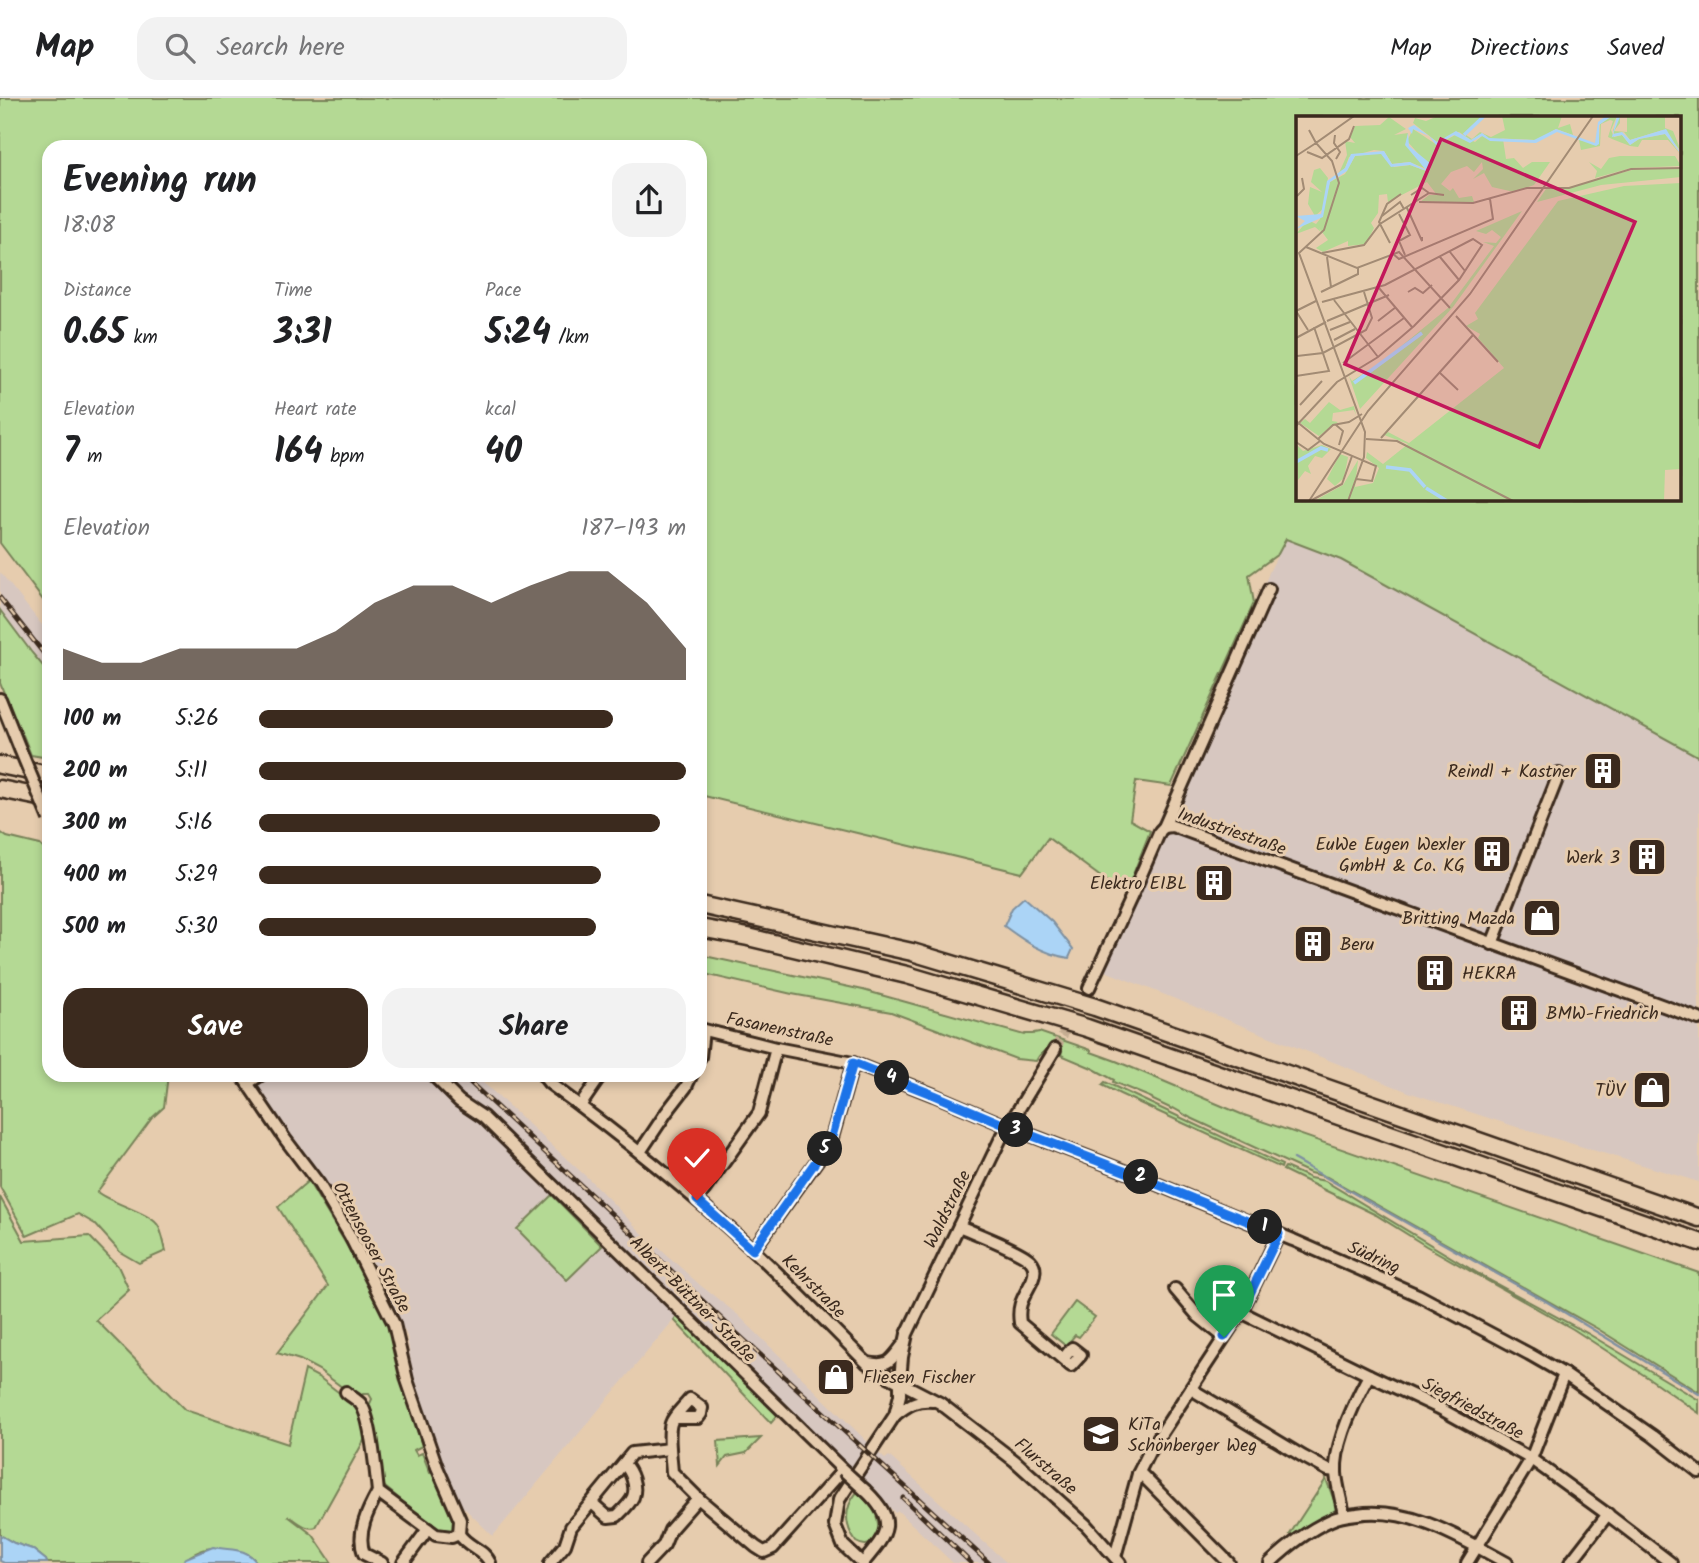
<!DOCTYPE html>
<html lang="en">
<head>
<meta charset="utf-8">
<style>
  :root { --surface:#fff; --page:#f2f2f2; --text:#202124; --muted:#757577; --line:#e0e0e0; --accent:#3b2a1e }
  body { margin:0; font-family:Kalam,sans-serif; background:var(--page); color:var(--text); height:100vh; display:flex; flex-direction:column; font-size:26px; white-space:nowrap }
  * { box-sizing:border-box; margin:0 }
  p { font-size:23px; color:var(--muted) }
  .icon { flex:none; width:38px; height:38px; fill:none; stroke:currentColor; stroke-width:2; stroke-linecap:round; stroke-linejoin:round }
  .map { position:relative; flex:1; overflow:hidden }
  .sheet { position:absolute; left:42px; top:42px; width:665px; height:942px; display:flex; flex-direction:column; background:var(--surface); border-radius:21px; box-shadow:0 4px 10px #0003 }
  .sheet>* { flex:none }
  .pin { position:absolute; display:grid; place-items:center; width:60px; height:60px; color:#fff; margin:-72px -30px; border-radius:50% 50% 50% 0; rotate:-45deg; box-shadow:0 0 7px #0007 }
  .pin .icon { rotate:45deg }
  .km { position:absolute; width:35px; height:35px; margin:-18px; border-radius:50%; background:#222; color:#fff; font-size:19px; line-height:35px; text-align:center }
  .round { display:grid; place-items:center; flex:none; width:74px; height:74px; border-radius:21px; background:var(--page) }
  .overview { display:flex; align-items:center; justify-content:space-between; height:119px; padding:0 21px }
  h1 { font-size:38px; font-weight:600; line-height:52px }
  .stats { display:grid; grid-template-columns:repeat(3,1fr); gap:10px; height:119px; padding:7px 21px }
  .stats div { display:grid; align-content:center }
  .stats b { font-size:35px; font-weight:600 }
  .stats small { font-size:19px; font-weight:400 }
  .stats p { font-size:19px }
  .chart { height:196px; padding:14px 21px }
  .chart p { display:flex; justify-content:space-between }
  .chart svg { width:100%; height:126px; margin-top:7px; fill:var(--accent); opacity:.7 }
  .primary-button { display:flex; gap:14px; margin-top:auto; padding:14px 21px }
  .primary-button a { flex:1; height:80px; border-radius:21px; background:var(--accent); color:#fff; font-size:28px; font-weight:600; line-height:80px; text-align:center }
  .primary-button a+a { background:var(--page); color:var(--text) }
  ul { padding:0 21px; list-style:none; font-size:23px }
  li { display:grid; grid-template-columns:112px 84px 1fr; align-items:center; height:52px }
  li i { height:18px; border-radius:9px; background:var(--accent) }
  header { display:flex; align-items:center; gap:42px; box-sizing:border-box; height:98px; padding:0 35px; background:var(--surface); border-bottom:2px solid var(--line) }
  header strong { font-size:33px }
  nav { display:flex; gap:38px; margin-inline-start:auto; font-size:24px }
  .search { width:490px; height:63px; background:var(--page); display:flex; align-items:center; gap:18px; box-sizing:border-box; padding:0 24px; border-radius:21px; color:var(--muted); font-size:26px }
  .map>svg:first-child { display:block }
  .built { fill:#d7c7c0 }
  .green { fill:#b4d994; stroke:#788259; stroke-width:2; fill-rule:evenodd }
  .water { fill:#abd4f6; stroke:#7e90a0; stroke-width:2 }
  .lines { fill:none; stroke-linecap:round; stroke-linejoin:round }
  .stream { stroke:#7e90a0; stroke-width:2.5 }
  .minor-tunnel { stroke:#c4ac91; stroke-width:10; stroke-dasharray:10 5; stroke-linecap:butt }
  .minor-casing { stroke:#3b2a1e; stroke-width:16 }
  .highway-casing { stroke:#3b2a1e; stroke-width:21 }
  .minor { stroke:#e6ccae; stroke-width:10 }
  .highway { stroke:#e6ccae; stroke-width:16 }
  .rail-casing { stroke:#3b2a1e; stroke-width:5 }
  .rail { stroke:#e6ccae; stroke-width:2.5; stroke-dasharray:8; stroke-linecap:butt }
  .minor-bridge-casing { stroke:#3b2a1e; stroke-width:16; stroke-linecap:butt }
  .minor-bridge { stroke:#e6ccae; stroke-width:10 }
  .route-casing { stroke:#fff; stroke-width:14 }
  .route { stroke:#1a73e8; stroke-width:9 }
  .labels { text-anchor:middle; stroke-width:6; stroke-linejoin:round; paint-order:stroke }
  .poi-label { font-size:18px; fill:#3b2a1e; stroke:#e6ccae; text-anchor:end }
  .street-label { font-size:18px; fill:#3b2a1e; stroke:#e6ccae }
  .inset-river { fill:none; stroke:#abd4f6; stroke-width:3.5 }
  .inset-road { fill:none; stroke:#a28b74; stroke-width:2 }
  .view { fill:#c2185b; fill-opacity:0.15; stroke:#c2185b; stroke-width:3.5 }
  .inset-edge { fill:none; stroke:#3b2a1e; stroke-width:3.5 }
</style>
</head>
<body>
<header>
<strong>Map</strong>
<div class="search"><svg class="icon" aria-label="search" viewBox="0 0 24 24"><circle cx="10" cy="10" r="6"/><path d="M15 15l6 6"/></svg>Search here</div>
<nav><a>Map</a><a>Directions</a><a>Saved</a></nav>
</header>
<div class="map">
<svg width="1699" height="1465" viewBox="0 0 1699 1465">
  <rect width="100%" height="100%" fill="#e6ccae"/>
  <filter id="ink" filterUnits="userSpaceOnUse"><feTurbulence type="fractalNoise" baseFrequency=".0143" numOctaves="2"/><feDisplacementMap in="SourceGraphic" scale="14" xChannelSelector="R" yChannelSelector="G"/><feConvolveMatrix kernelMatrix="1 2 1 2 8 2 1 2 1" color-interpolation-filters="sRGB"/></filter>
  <g filter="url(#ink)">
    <g class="built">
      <polygon points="1286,441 1341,462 1699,659 1699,1084 1523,1031 1411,995 1105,873 1149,741 1238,554 1270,472"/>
      <polygon points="0,474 49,536 49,575 32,555 0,512"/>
      <polygon points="263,976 423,977 454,1009 476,1017 580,1116 677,1218 493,1438 462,1408 442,1366 413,1280 407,1238 346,1115 254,983"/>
      <polygon points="437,977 473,977 488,989 590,1082 640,1133 700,1187 737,1216 885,1361 889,1358 1007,1465 953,1465 898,1413 895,1415 866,1385 725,1248 644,1166 491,1019 450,989"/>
    </g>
    <g class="green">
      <path d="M0,0H1699V659L1341,462L1286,441L1278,456L1249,477L1254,505L1171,688L1136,683L1130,722L1150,733L1125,797L1048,740L1022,775L700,697V49H49V510L0,445ZM1298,19H1680V401H1298Z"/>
      <polygon points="0,512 32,555 49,575 49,660 31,657 23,637 21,637 0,585"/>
      <path d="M0,734L7,739L40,747L49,756V976L168,977L164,1009L152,1020L97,1094C111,1105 149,1115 157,1126C162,1132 164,1146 166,1153L139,1165L120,1154L95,1126L78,1116L27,1138L0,1089Z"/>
      <polygon points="700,857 863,892 1024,937 1025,936 1033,936 1034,935 1039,934 1091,952 1091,954 1116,963 1241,1016 1699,1175 1699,1294 1598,1231 1327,1079 1310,1075 1191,1020 1173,1010 1172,1011 1153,1002 1152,1000 1113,984 1114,982 1092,970 1061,957 1062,953 1049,950 1039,958 1036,963 1016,961 891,914 792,896 700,875"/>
      <polygon points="1105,984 1282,1067 1281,1070 1120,996 1102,987"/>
      <polygon points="1285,1069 1310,1080 1325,1083 1489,1182 1587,1235 1699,1302 1699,1315 1653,1283 1573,1231 1426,1148 1376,1117 1283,1072"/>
      <polygon points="308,1083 360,1169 382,1211 391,1234 411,1313 422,1348 414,1352 417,1357 422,1355 430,1375 434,1375 455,1423 456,1430 453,1434 441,1435 385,1389 381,1384 368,1310 372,1301 369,1296 363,1296 359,1300 354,1298 319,1272 300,1262 277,1255 328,1188 278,1109"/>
      <polygon points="552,1097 602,1148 567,1182 517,1131"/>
      <path d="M0,1099L24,1143L89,1138L118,1168L129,1192L96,1222L185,1312L288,1346L305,1272L320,1280L355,1307L360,1312L366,1339L316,1429C306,1433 297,1422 288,1418L313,1437L332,1465H257C248,1451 237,1454 222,1451C219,1451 215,1449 211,1450C202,1451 188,1458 182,1465H47L46,1462L32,1451L14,1445L0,1437Z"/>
      <polygon points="1075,1204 1095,1219 1079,1239 1075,1237 1066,1248 1051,1236"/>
      <polygon points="677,1218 776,1315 777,1318 771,1325 674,1222"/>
      <polygon points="761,1340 746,1355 727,1359 720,1368 718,1343"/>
      <polygon points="1326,1381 1335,1405 1336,1411 1332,1415 1311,1426 1294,1437 1290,1436"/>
      <path d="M857,1394C865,1401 872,1407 876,1417C882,1432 875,1455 856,1444C844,1427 844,1410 857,1394Z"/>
    </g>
    <g class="water">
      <path d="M1024,799L1052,824L1073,851L1069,860C1043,856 1024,843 1004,828L1012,810Z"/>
      <polygon points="0,1437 14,1445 32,1451 46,1462 47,1465 4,1465 0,1463"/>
      <path d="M213,1449C231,1453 245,1448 257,1465H182L186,1460Z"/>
    </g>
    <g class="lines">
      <polyline class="stream" points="1293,1061 1549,1205 1699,1296"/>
      <polyline class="minor-tunnel" points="1055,951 1089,890"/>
      <g class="minor-casing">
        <g id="minor">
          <polyline points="0,601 20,651"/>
          <polyline points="1164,729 1172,728 1178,730 1699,921"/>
          <polyline points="1492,846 1559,676"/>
          <polyline points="1089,890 1134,793 1160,733 1164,729 1269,491"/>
          <polyline points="700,931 776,950 853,965 934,997 1007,1028 1142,1080 1293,1142 1418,1197 1529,1256 1564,1276 1653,1338 1699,1374"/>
          <polyline points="700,959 703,932"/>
          <polyline points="241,976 285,1041 319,1086 350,1138 394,1226 407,1282 437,1369 460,1422 459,1436"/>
          <polyline points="432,976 459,1003 483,1019 843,1372 773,1450 764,1454 756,1449 698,1400 670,1432 664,1447 647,1465"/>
          <path d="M542,976L549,985C620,1037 688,1092 753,1152C792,1188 829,1227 867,1265L876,1272L940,1305L1015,1363L1086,1427L1120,1465"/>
          <polyline points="248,985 262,976"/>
          <polyline points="580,1008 602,976"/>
          <polyline points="640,1054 666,1015 686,989 692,976"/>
          <polyline points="697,1102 759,1015 776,950"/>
          <path d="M959,1128C975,1135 1020,1152 1030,1162C1036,1168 1035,1176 1032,1183C1024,1199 1017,1206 1020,1225L1071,1268L1081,1257L1072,1250L1063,1261"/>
          <polyline points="753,1152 831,1043 853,965"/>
          <polyline points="1175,1191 1198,1218 1224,1239"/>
          <polyline points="1241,1214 1369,1277 1439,1310 1531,1361 1607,1416 1671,1465"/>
          <path d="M868,1265C889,1269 890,1263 903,1247"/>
          <polyline points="1191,1291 1304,1359 1328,1372 1336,1373"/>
          <path d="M346,1294C350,1298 356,1301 360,1305C371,1317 376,1376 378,1394L436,1437L452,1439L459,1436"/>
          <path d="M895,1317C908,1307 917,1301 933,1303"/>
          <polyline points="670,1351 672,1374 698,1400"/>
          <polyline points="1138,1376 1142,1377 1229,1465"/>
          <path d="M378,1394C368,1412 356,1435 364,1456L382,1465"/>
          <path d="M592,1405L608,1419L617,1418C622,1413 630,1406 633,1399C637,1388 631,1373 624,1366"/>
          <path d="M1344,1417C1342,1404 1337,1389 1336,1375C1334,1346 1355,1303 1369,1277"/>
          <path d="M459,1436C467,1449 484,1451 490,1465"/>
          <polyline points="1115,1459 1138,1376 1149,1354 1241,1214 1279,1136"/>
          <polyline points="403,1465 428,1431"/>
          <path d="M550,1465L565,1447L571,1429L632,1355L670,1351C668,1320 671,1323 690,1301L702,1310L701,1316L698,1320H674"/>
          <polyline points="862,1465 843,1447 835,1427 839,1402 895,1317 900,1297 900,1283 902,1259 907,1236 1000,1042 1055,951"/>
          <path d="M863,1465C888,1435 898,1424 866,1393"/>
          <path d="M1270,1465C1288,1448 1309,1432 1331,1422C1339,1418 1348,1417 1357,1416C1410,1408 1462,1441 1507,1465"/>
          <polyline points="1467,1465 1531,1361 1564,1276"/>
          <polyline points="1570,1465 1608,1416"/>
        </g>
      </g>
      <g class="highway-casing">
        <g id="highway">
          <polyline points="0,667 49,677"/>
          <polyline points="0,691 49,701"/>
          <polyline points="700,807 912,854 1095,909 1699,1120"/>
          <polyline points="700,830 748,839 907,877 1087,930 1699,1144"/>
        </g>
      </g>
      <use href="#minor" class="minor"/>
      <use href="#highway" class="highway"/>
      <g class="rail-casing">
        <g id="rail">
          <polyline points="0,500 49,562"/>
          <polyline points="461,976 616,1120 732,1231 989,1465"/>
          <polyline points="903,1400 971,1465"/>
        </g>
      </g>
      <use href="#rail" class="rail"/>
      <g class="minor-bridge-casing">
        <g id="minor-bridge">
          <polyline points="20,651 49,721"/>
          <polyline points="843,1372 866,1393"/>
        </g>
      </g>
      <use href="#minor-bridge" class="minor-bridge"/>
    </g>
  </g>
  <g class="lines" filter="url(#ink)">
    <g class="route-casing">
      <polyline id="route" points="697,1102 753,1152 831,1042 853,965 934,997 1007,1028 1142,1080 1279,1136 1241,1214 1224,1239"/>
    </g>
    <use href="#route" class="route"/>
  </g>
  <defs>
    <g id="building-square" transform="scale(2.0125)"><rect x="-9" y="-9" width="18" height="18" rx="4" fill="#3b2a1e" stroke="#e6ccae"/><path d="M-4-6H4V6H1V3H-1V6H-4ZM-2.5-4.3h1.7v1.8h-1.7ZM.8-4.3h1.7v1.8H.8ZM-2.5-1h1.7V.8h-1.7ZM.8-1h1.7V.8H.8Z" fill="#fff"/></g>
    <g id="shop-square" transform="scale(2.0125)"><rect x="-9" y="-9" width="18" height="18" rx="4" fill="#3b2a1e" stroke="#e6ccae"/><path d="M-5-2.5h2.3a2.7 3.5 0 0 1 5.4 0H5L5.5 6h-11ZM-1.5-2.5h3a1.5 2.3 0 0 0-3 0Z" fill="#fff"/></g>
    <g id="school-square" transform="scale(2.0125)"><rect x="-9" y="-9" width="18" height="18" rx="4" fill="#3b2a1e" stroke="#e6ccae"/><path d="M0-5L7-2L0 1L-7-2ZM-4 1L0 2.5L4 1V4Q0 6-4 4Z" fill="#fff"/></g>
  </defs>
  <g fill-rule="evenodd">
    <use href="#building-square" x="1603" y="673"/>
    <use href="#building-square" x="1492" y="756"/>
    <use href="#building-square" x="1647" y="759"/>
    <use href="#building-square" x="1214" y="785"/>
    <use href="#shop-square" x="1542" y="820"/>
    <use href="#building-square" x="1313" y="846"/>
    <use href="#building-square" x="1435" y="875"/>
    <use href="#building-square" x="1519" y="915"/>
    <use href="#shop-square" x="1652" y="992"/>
    <use href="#shop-square" x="836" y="1279"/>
    <use href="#school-square" x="1101" y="1336"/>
  </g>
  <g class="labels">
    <g class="poi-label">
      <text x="1576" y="679">Reindl + Kastner</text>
      <text x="1465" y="752">EuWe Eugen Wexler<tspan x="1465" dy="21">GmbH &amp; Co. KG</tspan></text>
      <text x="1620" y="765">Werk 3</text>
      <text x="1187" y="791">Elektro EIBL</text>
      <text x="1515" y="826">Britting Mazda</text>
      <text x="1340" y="852" text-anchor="start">Beru</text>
      <text x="1462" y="881" text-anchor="start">HEKRA</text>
      <text x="1546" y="921" text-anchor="start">BMW-Friedrich</text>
      <text x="1625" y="998">TÜV</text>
      <text x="863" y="1285" text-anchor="start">Fliesen Fischer</text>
      <text x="1128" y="1332" text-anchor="start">KiTa<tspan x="1128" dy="21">Schönberger Weg</tspan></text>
    </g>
    <g class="street-label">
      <text transform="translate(1232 733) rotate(19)" y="6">Industriestraße</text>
      <text transform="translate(780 931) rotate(12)" y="6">Fasanenstraße</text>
      <text transform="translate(947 1111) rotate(-64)" y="6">Waldstraße</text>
      <text transform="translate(372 1149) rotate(62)" y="6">Ottensooser Straße</text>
      <text transform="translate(1374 1159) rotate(24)" y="6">Südring</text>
      <text transform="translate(814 1188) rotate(45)" y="6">Kehrstraße</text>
      <text transform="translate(693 1201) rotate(45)" y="6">Albert-Büttner-Straße</text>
      <text transform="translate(1473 1310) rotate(28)" y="6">Siegfriedstraße</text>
      <text transform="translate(1046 1368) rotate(41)" y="6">Flurstraße</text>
    </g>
  </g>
  <g transform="translate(1296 18)">
    <rect width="385" height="385" fill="#e6ccae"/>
    <path d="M142,0H190L174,12L170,19L176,23L184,16L195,21L209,14L206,0H266L262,12L274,8L277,19L260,13L241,24L193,22L186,17L175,24L163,16L141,26L117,7L119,2L130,5ZM316,0H321L315,14L318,21L326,19L334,29L343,23L369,18L385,39L372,24H346L342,31L334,30L316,23L312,21L317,5L314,4L305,8L304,30L285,34L283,24L303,28L304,8ZM324,0V7L318,15L331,16V0H369V12L377,15L385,35L367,14L334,24L328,16L318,18L317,14ZM93,1L110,13L98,19L112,17L110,29L131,53L113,46L96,48L88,35L78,34L53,41L49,52L43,57L51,39L49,25L59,27L54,21L59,10L84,9ZM117,13L141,29L161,18L179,26L186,20L207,23L210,43L218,42L227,52L236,46H254L238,69L218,76L196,71L188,57L177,63L187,53L186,46L178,56L171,50L155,56L145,68L154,75L157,72L163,82L176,80L178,86H124L133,79H141L131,66L92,86L91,78L83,79L82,97L75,107L78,112L70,128L52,130V125L27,136L20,132L32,124L23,112L25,116L19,111L0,118L12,104L20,108L24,103L34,66L49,58L59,40L85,37L98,51L114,49L133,56L135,52L111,25ZM324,40H379L385,50L335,52L299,62L301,55L293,46L305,53L313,42ZM24,52L32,62L27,93L19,100L12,88L14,71L26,76L15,66L18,54ZM385,52V61L305,69L241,86L250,73H267L336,54ZM385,67V353L369,354L368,385H18L47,369L62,344L59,371L77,367L83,352L70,342L71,336L87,348L112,328L88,319L92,316L113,327L208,252L182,222L184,218L170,210L182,203L179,197L262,85L328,70ZM226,95L157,191L64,293L53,260L56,265L87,245L152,192L198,130L187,126L200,127L205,121L196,114L190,118L180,115ZM33,286L44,294L58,290L60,299L58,294L37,297L36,305L42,306L23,320L4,307L9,303L14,307ZM0,328L7,335L26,329L35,333L26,342L19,340L12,350L15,358L9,355L2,364ZM44,338L52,341L48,362L39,370L31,363Z" fill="#b4d994"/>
    <path d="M310,0H316L303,9V28L300,30L261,16L240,27L194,25L186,20L174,27L158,19L140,29L133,20L117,13L116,18L112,12L118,9L141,26L160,15L175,24L186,17L193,22L238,24L260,13L299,27L302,6ZM321,0L324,1L317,18L326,16L334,24L370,13L385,38L369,18L343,23L334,29L326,19L316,21ZM112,17L113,30L135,48L133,56L114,49L95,51L85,38L59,40L51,55L34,66L27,101L0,113L9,105L0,100L25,98L31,65L49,52L55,38L88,35L96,48L114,46L130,54L109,29Z" fill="#abd4f6"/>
    <path class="inset-river" d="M168,19L188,0M58,267L126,217M0,346L25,332L32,334M90,351L114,354L129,371M130,372L151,385"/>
    <path class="inset-road" d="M39,19L38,27L44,36L40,43M11,36L26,42L53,23L58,10M0,40L20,27L13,14M115,79L126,72L133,77M1,80L8,73L6,62M123,86L177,87L231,72H273L335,53L385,52M111,92L126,125V121M103,98L114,119L103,125L109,139M86,100L104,86L108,93M94,127L83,106L91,88L105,78M10,131L61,152L103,136L154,192M154,136L169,155M26,137L68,129L84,108L133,77L148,79M96,137L103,143L197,103L194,83M31,141L35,171M144,141L163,164M83,172L116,211M25,176L62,158V152M112,176L119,172L127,177L136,169M38,184L82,241M0,195L12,214M0,195L20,185M160,200L202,246M31,205L93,179M82,205L100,191M34,214L54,206M0,222L30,206M38,224L59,213M0,235V265M1,240L27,237L70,214L76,202L68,176M47,247L108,202M143,256L162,274M0,260L33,255L18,211M4,289L26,265M0,305L28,328L80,350L76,365L60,363M40,309L47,315L43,329M0,310L41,266L82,241L118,210L163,164L186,129L177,123L89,169L26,186M85,322L177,219M22,323L37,309L53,306L66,298M70,323L101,325L217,385M0,326L12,334L24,325M16,384L46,368L56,340M13,385L72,295L174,178L297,0M52,385L68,341L69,316L3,137L28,114L43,67L36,45L20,27L58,0"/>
    <path class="view" d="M145,23L339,106L243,331L49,248Z"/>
    <rect width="385" height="385" class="inset-edge"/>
  </g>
</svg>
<div class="pin" style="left:1224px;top:1239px;background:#1e9e55"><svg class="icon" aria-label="arrive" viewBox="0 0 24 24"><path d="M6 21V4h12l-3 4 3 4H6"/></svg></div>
<div class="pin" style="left:697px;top:1102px;background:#d93025"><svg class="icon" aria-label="check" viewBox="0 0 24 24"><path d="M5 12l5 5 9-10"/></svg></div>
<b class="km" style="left:1265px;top:1129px">1</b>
<b class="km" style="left:1141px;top:1079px">2</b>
<b class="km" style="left:1016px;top:1032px">3</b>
<b class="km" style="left:892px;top:980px">4</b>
<b class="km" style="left:825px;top:1051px">5</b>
<section class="sheet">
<div class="overview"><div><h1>Evening run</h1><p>18:08</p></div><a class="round"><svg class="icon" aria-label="share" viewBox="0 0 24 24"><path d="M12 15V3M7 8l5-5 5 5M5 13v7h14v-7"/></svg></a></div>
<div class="stats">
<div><p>Distance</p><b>0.65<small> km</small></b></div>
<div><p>Time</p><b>3:31</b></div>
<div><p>Pace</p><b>5:24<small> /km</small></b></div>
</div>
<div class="stats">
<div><p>Elevation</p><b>7<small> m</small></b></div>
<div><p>Heart rate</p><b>164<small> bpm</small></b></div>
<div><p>kcal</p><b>40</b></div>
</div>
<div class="chart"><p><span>Elevation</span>187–193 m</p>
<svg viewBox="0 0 160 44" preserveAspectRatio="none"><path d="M0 44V33L10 38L20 38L30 33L40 33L50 33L60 33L70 27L80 17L90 11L100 11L110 17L120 11L130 6L140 6L150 17L160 33V44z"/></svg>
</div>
<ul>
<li><b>100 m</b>5:26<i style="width:83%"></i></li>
<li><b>200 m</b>5:11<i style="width:100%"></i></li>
<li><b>300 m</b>5:16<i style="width:94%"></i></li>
<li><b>400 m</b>5:29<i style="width:80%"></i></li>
<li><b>500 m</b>5:30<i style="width:79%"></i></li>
</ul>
<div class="primary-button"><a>Save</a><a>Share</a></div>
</section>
</div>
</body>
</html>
